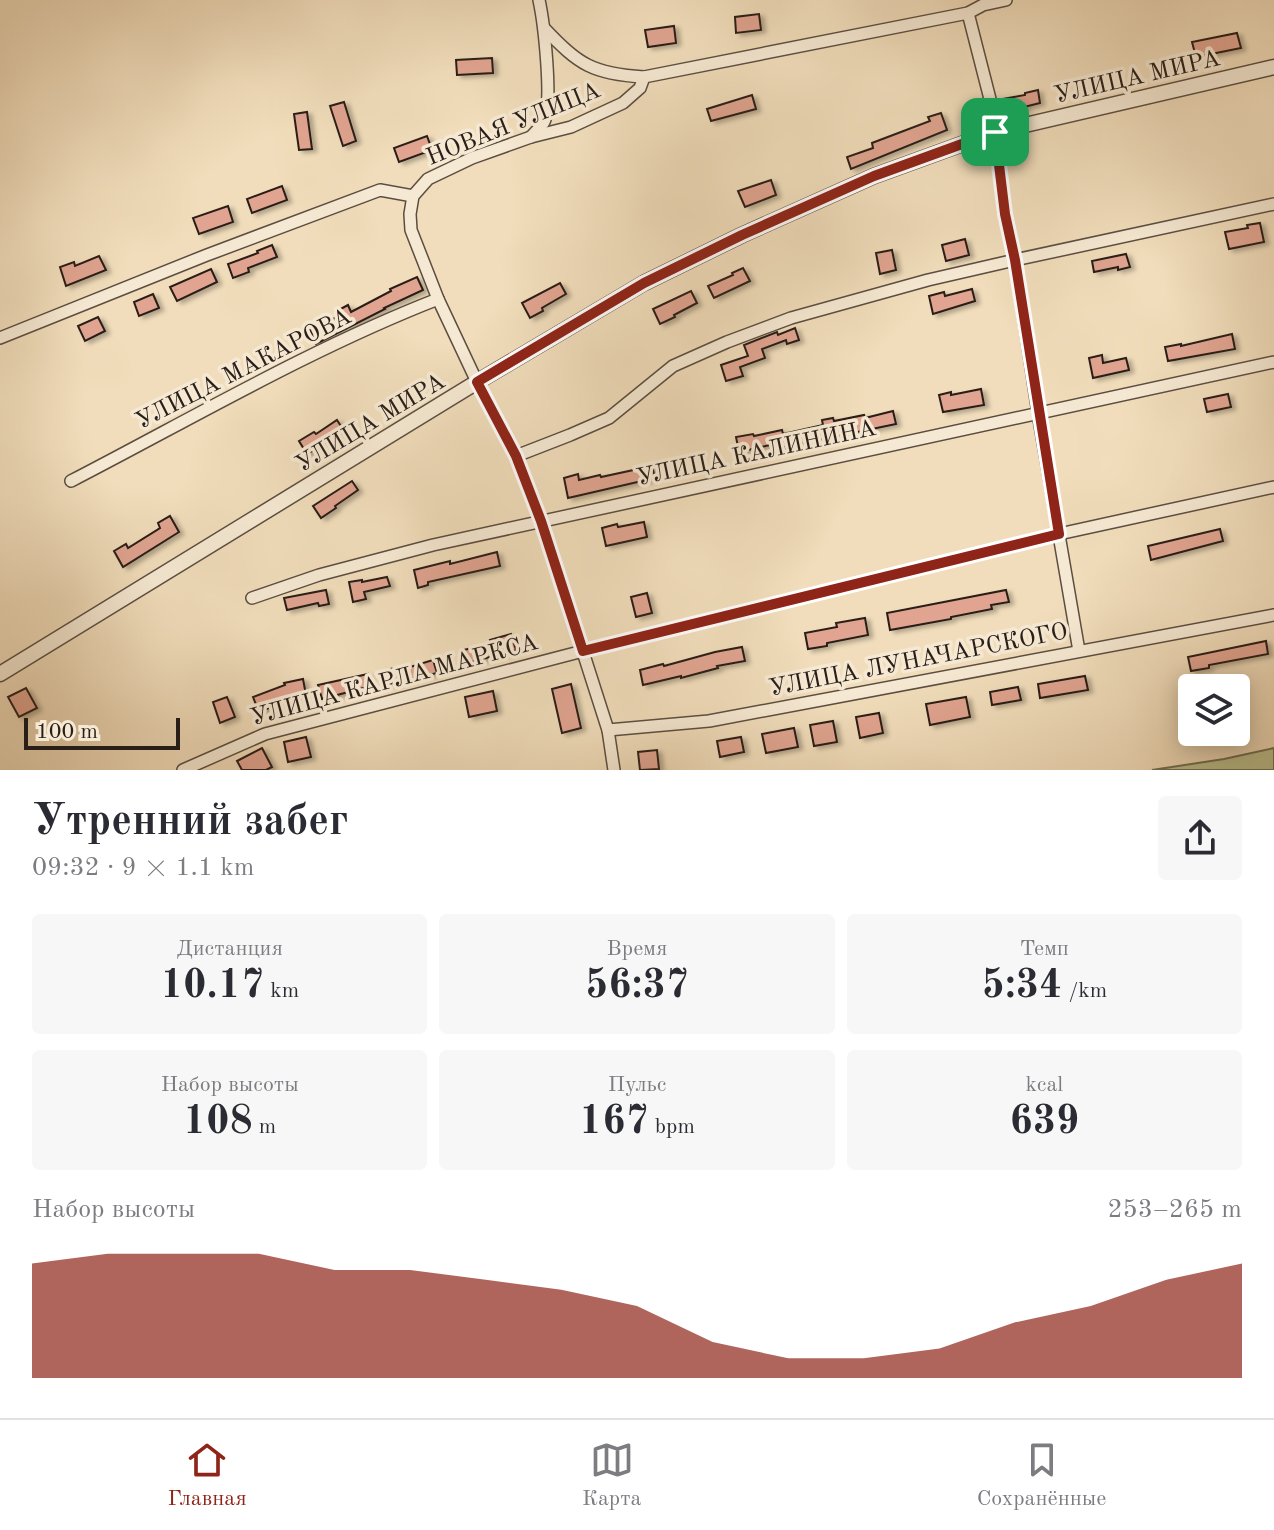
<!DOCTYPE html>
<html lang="ru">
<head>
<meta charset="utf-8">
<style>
  :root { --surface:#fff; --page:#f7f7f7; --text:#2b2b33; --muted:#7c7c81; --line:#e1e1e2; --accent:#8f2418 }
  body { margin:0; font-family:"Old Standard TT",serif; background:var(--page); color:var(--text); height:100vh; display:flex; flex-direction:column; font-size:30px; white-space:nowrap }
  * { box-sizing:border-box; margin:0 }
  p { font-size:26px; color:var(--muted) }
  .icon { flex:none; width:44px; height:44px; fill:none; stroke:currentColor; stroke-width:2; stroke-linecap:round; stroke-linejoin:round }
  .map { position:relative; height:770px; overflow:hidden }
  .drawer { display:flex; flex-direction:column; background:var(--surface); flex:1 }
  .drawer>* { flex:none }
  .tools { position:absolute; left:1178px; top:674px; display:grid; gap:16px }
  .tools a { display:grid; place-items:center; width:72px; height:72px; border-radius:8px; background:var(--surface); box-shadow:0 4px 20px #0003; font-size:40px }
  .scale { position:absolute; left:24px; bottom:20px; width:156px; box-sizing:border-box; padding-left:8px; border:4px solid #291e18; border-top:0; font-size:22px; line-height:28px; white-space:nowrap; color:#291e18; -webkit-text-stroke:6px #f6e9d3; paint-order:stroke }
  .pin { position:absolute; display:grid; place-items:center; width:68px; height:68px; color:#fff; margin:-34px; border-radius:16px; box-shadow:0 4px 12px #0006 }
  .round { display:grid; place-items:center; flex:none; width:84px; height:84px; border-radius:8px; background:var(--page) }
  .overview { display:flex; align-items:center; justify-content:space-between; height:136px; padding:0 32px }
  h1 { font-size:44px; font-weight:600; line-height:60px }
  .stats { display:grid; grid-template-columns:repeat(3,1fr); gap:12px; height:136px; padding:8px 32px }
  .stats div { display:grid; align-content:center; border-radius:8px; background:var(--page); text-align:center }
  .stats b { font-size:40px; font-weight:600 }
  .stats small { font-size:22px; font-weight:400 }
  .stats p { font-size:22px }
  .chart { height:224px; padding:16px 32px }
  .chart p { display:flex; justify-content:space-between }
  .chart svg { width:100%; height:144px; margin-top:8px; fill:var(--accent); opacity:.7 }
  .menu { display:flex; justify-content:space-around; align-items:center; height:112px; border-top:2px solid var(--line); background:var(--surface); font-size:22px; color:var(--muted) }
  .menu a { display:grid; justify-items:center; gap:4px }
  .menu .active { color:var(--accent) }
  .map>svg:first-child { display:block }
  .green { fill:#bbc08f; stroke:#726f54; stroke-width:2 }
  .building { fill:#e0a490; stroke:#291e18; stroke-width:2; filter:url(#shadow) }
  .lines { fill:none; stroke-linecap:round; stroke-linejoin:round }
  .minor-casing { stroke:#5b4e41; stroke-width:14 }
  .tertiary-casing { stroke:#5b4e41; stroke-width:17 }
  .minor { stroke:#f6e9d3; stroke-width:11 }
  .tertiary { stroke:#f6e9d3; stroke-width:14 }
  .route-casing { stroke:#fff; stroke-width:16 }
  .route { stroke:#8f2418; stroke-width:10 }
  .labels { text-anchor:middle; stroke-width:7; stroke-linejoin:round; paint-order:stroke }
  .street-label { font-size:24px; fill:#291e18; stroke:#f6e9d3 }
</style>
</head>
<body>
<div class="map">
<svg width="1274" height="770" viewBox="0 0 1274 770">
  <defs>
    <filter id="shadow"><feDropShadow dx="4.5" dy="2.5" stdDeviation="2" flood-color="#0004"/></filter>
  </defs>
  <rect width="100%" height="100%" fill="#f1ddbb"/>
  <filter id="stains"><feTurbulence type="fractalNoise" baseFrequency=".0025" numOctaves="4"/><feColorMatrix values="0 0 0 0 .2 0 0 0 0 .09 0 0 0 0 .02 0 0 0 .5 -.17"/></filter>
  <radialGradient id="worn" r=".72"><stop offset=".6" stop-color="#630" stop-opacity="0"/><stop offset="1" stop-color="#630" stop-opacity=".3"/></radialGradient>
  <polygon class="green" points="1274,748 1274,770 1152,770 1224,759"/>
  <g class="building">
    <polygon points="759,14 761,30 736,33 735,17"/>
    <polygon points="674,26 676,43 648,47 645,30"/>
    <polygon points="1237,33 1241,48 1196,57 1192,42"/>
    <polygon points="492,58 493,73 457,75 456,60"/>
    <polygon points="1038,90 1040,103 1004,112 1002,99 1025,95 1025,93"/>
    <polygon points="752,95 756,109 711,121 707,109"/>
    <polygon points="344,102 356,141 343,146 330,106"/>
    <polygon points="307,112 312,149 299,150 294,114"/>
    <polygon points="941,113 947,130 851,169 847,157 873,148 872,143 930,121 928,117"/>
    <polygon points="427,136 432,150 399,162 394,148"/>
    <polygon points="771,180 776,195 745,207 738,191"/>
    <polygon points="282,186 287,200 252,213 247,199"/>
    <polygon points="228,206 233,222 199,234 193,218"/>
    <polygon points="1260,223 1264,242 1229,249 1225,232 1248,228 1247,225"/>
    <polygon points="965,239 969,255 946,261 942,245"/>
    <polygon points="272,245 277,257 248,268 249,272 233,278 228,264 258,253 257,251"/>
    <polygon points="892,250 896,270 880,274 876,253"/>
    <polygon points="1126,254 1130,267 1118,270 1118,267 1094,272 1092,261"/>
    <polygon points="99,256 106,270 66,286 60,267 74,262 75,266"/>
    <polygon points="743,268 750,281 714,298 708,286 733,275 732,273"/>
    <polygon points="211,269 217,282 177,301 170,287"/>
    <polygon points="417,277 423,290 384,308 385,309 316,344 310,330 337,317 335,312 348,305 351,312 391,291 390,289"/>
    <polygon points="560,283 566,294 542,308 543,311 530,318 522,303"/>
    <polygon points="972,289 975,301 933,314 929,296 944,292 945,296"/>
    <polygon points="691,291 697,303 674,315 675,317 660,324 653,309"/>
    <polygon points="153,294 159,308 139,316 134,302"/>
    <polygon points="98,317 105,331 85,341 78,326"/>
    <polygon points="795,328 799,340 787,344 786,340 762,349 765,358 740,367 743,376 726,381 721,365 748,356 744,345 777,332 778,335"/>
    <polygon points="1232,334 1235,349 1168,361 1165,347 1181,344 1181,346"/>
    <polygon points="1102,355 1103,363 1126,358 1129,370 1093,378 1089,358"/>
    <polygon points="981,389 984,405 943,412 939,395 951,392 951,395"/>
    <polygon points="1228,394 1231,407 1207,412 1204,399"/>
    <polygon points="893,411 896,424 785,447 786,449 771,452 770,445 739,452 736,437 753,434 754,436 782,430 783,434 823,425 822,420 833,418 834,421 864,415 865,418"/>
    <polygon points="337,420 344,431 307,454 299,441 314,432 316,434"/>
    <polygon points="652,466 655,478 568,498 564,478 578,474 579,480 600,475 601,477"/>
    <polygon points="352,481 358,490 335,506 336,508 321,518 313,506"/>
    <polygon points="170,516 179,532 123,567 114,551 126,544 128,548 160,528 158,523"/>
    <polygon points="644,522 647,537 606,546 602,528 617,524 618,527"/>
    <polygon points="1220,529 1223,541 1151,560 1148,546"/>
    <polygon points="497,552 500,566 428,582 428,585 418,588 414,570 450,561 450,564"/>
    <polygon points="387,577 390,586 364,592 366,599 353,602 349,582 362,580 362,582"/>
    <polygon points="326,590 329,604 319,606 318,603 287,610 284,598"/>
    <polygon points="1006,590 1009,602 991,605 992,609 951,617 951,619 890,630 887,613"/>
    <polygon points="647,593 652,613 636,617 631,597"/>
    <polygon points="865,618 868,635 827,643 827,646 808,649 805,633 837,627 836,623"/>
    <polygon points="511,634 516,650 464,664 460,651 491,643 490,640"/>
    <polygon points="1266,641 1268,654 1209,665 1209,668 1191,671 1188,657"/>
    <polygon points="742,647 745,661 717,666 718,668 681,678 681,676 643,685 640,670 663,664 664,666 715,652"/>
    <polygon points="433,660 437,673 389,684 386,670 407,665 407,668"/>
    <polygon points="368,674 371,686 322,699 318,685"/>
    <polygon points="1085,676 1088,690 1040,698 1038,684"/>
    <polygon points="303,679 306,695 276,702 277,705 259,712 253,697 285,685 284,683"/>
    <polygon points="571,684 581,728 562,733 552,689"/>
    <polygon points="1018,687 1021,700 992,705 990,692"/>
    <polygon points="26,688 37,708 19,717 8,697"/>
    <polygon points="493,691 497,711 469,717 465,697"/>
    <polygon points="227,697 235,717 220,723 213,702"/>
    <polygon points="966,697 970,717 930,725 926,704"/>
    <polygon points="879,713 883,733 860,738 856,717"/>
    <polygon points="833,721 837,742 814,746 810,725"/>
    <polygon points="794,728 798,747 766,753 762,734"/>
    <polygon points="306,737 311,757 288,762 284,742"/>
    <polygon points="741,737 744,752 720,757 717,741"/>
    <polygon points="262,748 272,767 266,770 242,770 237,761"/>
    <polygon points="657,750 659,769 640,770 638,752"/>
  </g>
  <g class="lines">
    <g class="minor-casing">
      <g id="minor">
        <polyline points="968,13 990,99 1005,214 1015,260 1038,413 1079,651"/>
        <path d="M544,28C579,65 593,74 644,77"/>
        <path d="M531,137C535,132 541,127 544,122C553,102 544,23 539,0"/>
        <polyline points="0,338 207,255 380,190 413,196"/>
        <polyline points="516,456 570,435 609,418 673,366 727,342 791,318 928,280 1015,260 1274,204"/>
        <path d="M71,481C191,419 312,348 438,299"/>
        <polyline points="252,598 319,575 433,545 1274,362"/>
        <polyline points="608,730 709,721 1274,615"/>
        <polyline points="183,770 265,734 583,651 1059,534 1274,487"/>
        <polyline points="614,770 608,730 541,521 516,456 477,382 438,299 411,230 410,214 413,196 428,179 472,158 531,137 571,127 623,103 640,88 644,77 968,13 983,5 1006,0"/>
      </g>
    </g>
    <g class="tertiary-casing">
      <polyline id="tertiary" points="0,674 477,382 644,283 742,235 874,176 995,132 1274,67"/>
    </g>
    <use href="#minor" class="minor"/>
    <use href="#tertiary" class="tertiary"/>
  </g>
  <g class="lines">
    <g class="route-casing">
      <polygon id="route" points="995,132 1005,214 1015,260 1059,534 583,651 541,521 516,456 477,382 644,283 742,235 874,176"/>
    </g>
    <use href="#route" class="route"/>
  </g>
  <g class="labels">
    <g class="street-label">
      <text transform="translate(1137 76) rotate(-13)" y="8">УЛИЦА МИРА</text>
      <text transform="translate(513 123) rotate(-22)" y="8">НОВАЯ УЛИЦА</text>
      <text transform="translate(243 368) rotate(-27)" y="8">УЛИЦА МАКАРОВА</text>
      <text transform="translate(370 422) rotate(-31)" y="8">УЛИЦА МИРА</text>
      <text transform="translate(756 452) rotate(-12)" y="8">УЛИЦА КАЛИНИНА</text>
      <text transform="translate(918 659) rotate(-11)" y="8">УЛИЦА ЛУНАЧАРСКОГО</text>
      <text transform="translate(394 679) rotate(-15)" y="8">УЛИЦА КАРЛА МАРКСА</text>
    </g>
  </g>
  <rect width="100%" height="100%" filter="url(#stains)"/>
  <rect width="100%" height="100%" fill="url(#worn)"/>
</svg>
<div class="tools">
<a><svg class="icon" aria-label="layers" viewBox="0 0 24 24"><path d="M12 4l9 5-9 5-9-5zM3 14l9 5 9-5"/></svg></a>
</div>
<div class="scale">100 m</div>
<div class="pin" style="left:995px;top:132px;background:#1e9e55"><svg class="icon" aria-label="arrive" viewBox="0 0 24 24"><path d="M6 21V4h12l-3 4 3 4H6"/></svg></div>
</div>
<section class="drawer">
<div class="overview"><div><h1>Утренний забег</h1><p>09:32 · 9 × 1.1 km</p></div><a class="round"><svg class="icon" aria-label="share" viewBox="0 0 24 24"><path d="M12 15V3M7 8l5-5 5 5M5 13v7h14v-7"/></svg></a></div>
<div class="stats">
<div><p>Дистанция</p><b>10.17<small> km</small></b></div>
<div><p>Время</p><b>56:37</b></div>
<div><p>Темп</p><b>5:34<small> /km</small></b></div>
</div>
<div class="stats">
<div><p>Набор высоты</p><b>108<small> m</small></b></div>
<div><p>Пульс</p><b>167<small> bpm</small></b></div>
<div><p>kcal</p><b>639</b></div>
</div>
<div class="chart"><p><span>Набор высоты</span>253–265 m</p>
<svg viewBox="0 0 160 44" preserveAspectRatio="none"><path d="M0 44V9L10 6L20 6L30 6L40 11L50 11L60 14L70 17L80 22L90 33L100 38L110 38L120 35L130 27L140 22L150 14L160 9V44z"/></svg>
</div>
</section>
<nav class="menu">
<a class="active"><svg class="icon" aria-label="home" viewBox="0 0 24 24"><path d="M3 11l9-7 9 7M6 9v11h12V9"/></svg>Главная</a>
<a><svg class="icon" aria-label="map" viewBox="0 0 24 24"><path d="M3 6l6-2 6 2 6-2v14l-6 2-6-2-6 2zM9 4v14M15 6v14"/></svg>Карта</a>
<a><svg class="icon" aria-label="saved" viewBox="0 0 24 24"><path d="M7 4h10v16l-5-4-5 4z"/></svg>Сохранённые</a>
</nav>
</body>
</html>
